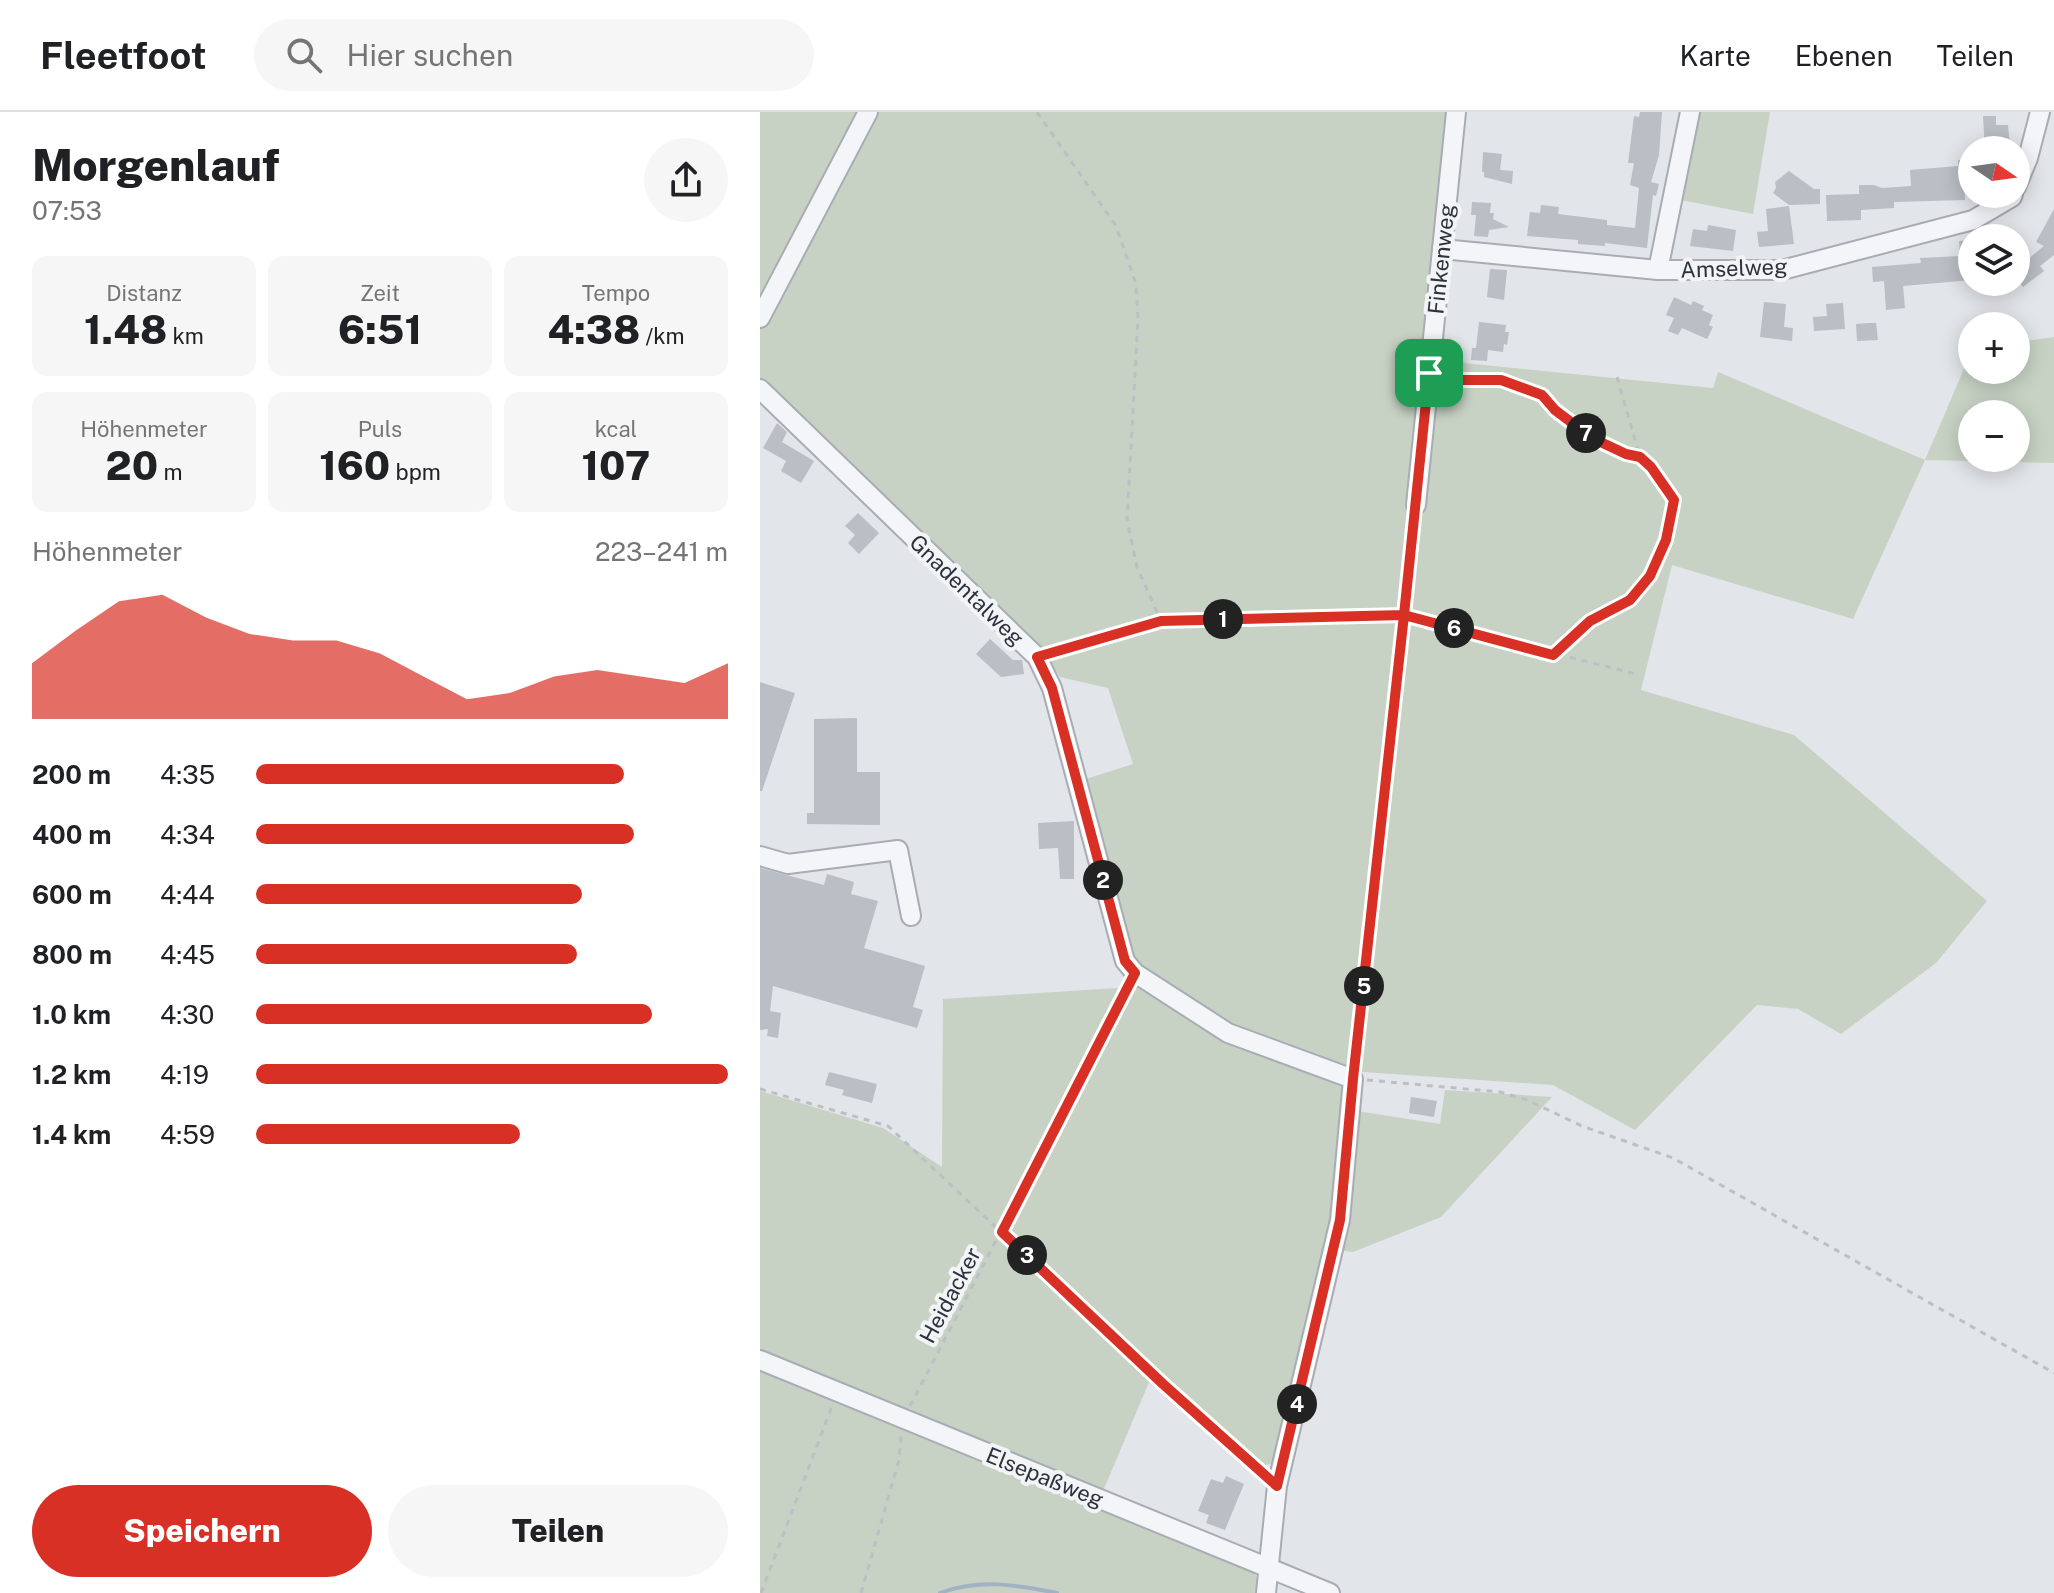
<!DOCTYPE html>
<html lang="de">
<head>
<meta charset="utf-8">
<style>
  :root { --surface:#fff; --page:#f6f6f6; --text:#202124; --muted:#757577; --line:#e0e0e0; --accent:#d93025 }
  body { margin:0; font-family:"Public Sans",sans-serif; background:var(--page); color:var(--text); height:100vh; display:flex; flex-direction:column; font-size:30px; white-space:nowrap }
  * { box-sizing:border-box; margin:0 }
  p { font-size:26px; color:var(--muted) }
  .icon { flex:none; width:44px; height:44px; fill:none; stroke:currentColor; stroke-width:2; stroke-linecap:round; stroke-linejoin:round }
  .map { position:relative; flex:1; overflow:hidden }
  .details { display:flex; flex-direction:column; background:var(--surface); width:760px }
  .details>* { flex:none }
  .needle { width:52px; rotate:103deg }
  .fabs { position:absolute; left:1198px; top:24px; display:grid; gap:16px }
  .fabs a { display:grid; place-items:center; width:72px; height:72px; border-radius:50%; background:var(--surface); box-shadow:0 4px 20px #0003; font-size:40px }
  .pin { position:absolute; display:grid; place-items:center; width:68px; height:68px; color:#fff; margin:-34px; border-radius:16px; box-shadow:0 4px 12px #0006 }
  .km { position:absolute; width:40px; height:40px; margin:-20px; border-radius:50%; background:#222; color:#fff; font-size:22px; line-height:40px; text-align:center }
  .round { display:grid; place-items:center; flex:none; width:84px; height:84px; border-radius:42px; background:var(--page) }
  .overview { display:flex; align-items:center; justify-content:space-between; height:136px; padding:0 32px }
  h1 { font-size:44px; font-weight:800; line-height:60px }
  .metrics { display:grid; grid-template-columns:repeat(3,1fr); gap:12px; height:136px; padding:8px 32px }
  .metrics div { display:grid; align-content:center; border-radius:16px; background:var(--page); text-align:center }
  .metrics b { font-size:40px; font-weight:800 }
  .metrics small { font-size:22px; font-weight:400 }
  .metrics p { font-size:22px }
  .chart { height:224px; padding:16px 32px }
  .chart p { display:flex; justify-content:space-between }
  .chart svg { width:100%; height:144px; margin-top:8px; fill:var(--accent); opacity:.7 }
  .cta { display:flex; gap:16px; margin-top:auto; padding:16px 32px }
  .cta a { flex:1; height:92px; border-radius:48px; background:var(--accent); color:#fff; font-size:32px; font-weight:800; line-height:92px; text-align:center }
  .cta a+a { background:var(--page); color:var(--text) }
  ul { padding:0 32px; list-style:none; font-size:26px }
  li { display:grid; grid-template-columns:128px 96px 1fr; align-items:center; height:60px }
  li i { height:20px; border-radius:10px; background:var(--accent) }
  header { display:flex; align-items:center; gap:48px; box-sizing:border-box; height:112px; padding:0 40px; background:var(--surface); border-bottom:2px solid var(--line) }
  header strong { font-size:38px }
  nav { display:flex; gap:44px; margin-inline-start:auto; font-size:28px }
  .search { width:560px; height:72px; background:var(--page); display:flex; align-items:center; gap:20px; box-sizing:border-box; padding:0 28px; border-radius:44px; color:var(--muted); font-size:30px }
  main { display:flex; flex:1; min-height:0 }
  .map>svg:first-child { display:block }
  .green { fill:#c7d2c4; fill-rule:evenodd }
  .lines { fill:none; stroke-linecap:round; stroke-linejoin:round }
  .stream { stroke:#a1b2c5; stroke-width:4 }
  .building { fill:#babec5 }
  .minor-casing { stroke:#a8acb3; stroke-width:22 }
  .path { stroke:#bcbfc4; stroke-width:3; stroke-dasharray:6 6; stroke-linecap:butt }
  .minor { stroke:#f4f5f8; stroke-width:18 }
  .route-casing { stroke:#fff; stroke-width:16 }
  .route { stroke:#d93025; stroke-width:10 }
  .labels { text-anchor:middle; stroke-width:8; stroke-linejoin:round; paint-order:stroke }
  .street-label { font-size:22px; fill:#2c333f; stroke:#f2f4f6 }
</style>
</head>
<body>
<header>
<strong>Fleetfoot</strong>
<div class="search"><svg class="icon" aria-label="search" viewBox="0 0 24 24"><circle cx="10" cy="10" r="6"/><path d="M15 15l6 6"/></svg>Hier suchen</div>
<nav><a>Karte</a><a>Ebenen</a><a>Teilen</a></nav>
</header>
<main>
<section class="details">
<div class="overview"><div><h1>Morgenlauf</h1><p>07:53</p></div><a class="round"><svg class="icon" aria-label="share" viewBox="0 0 24 24"><path d="M12 15V3M7 8l5-5 5 5M5 13v7h14v-7"/></svg></a></div>
<div class="metrics">
<div><p>Distanz</p><b>1.48<small> km</small></b></div>
<div><p>Zeit</p><b>6:51</b></div>
<div><p>Tempo</p><b>4:38<small> /km</small></b></div>
</div>
<div class="metrics">
<div><p>Höhenmeter</p><b>20<small> m</small></b></div>
<div><p>Puls</p><b>160<small> bpm</small></b></div>
<div><p>kcal</p><b>107</b></div>
</div>
<div class="chart"><p><span>Höhenmeter</span>223–241 m</p>
<svg viewBox="0 0 160 44" preserveAspectRatio="none"><path d="M0 44V27L10 17L20 8L30 6L40 13L50 18L60 20L70 20L80 24L90 31L100 38L110 36L120 31L130 29L140 31L150 33L160 27V44z"/></svg>
</div>
<ul>
<li><b>200 m</b>4:35<i style="width:78%"></i></li>
<li><b>400 m</b>4:34<i style="width:80%"></i></li>
<li><b>600 m</b>4:44<i style="width:69%"></i></li>
<li><b>800 m</b>4:45<i style="width:68%"></i></li>
<li><b>1.0 km</b>4:30<i style="width:84%"></i></li>
<li><b>1.2 km</b>4:19<i style="width:100%"></i></li>
<li><b>1.4 km</b>4:59<i style="width:56%"></i></li>
</ul>
<div class="cta"><a>Speichern</a><a>Teilen</a></div>
</section>
<div class="map">
<svg width="1294" height="1481" viewBox="0 0 1294 1481">
  <rect width="100%" height="100%" fill="#e2e5e9"/>
  <g class="green">
    <path d="M0,0H689L664,247L953,276L958,260L1165,348L1212,238V258H1256V230L1294,225V351L1165,348L1093,507L912,453L881,578L1034,623L1227,789L1176,851L1081,922L1038,897L997,893L875,1018L793,973L589,959L572,1115L513,1351L502,1354L395,1256L338,1391L492,1457L499,1469L498,1481H0V979L123,1016L182,1055L183,887L373,875L341,720L326,667L373,652L348,576L300,565L291,551L0,266ZM1212,302H1256V346H1212Z"/>
    <polygon points="938,0 1010,0 993,102 921,88"/>
    <polygon points="685,978 792,985 681,1105 593,1140 578,1138 597,999 680,1012"/>
  </g>
  <g class="lines">
    <path class="stream" d="M180,1481C219,1466 257,1473 297,1481"/>
  </g>
  <g class="building">
    <polygon points="880,0 902,0 899,43 891,70 899,72 896,84 893,83 887,136 845,131 845,134 818,132 818,128 767,124 770,100 780,101 781,93 799,95 798,102 847,108 847,113 875,116 879,76 870,73 874,51 868,51 874,4 879,5"/>
    <polygon points="1223,4 1236,4 1236,13 1248,13 1250,33 1244,34 1244,38 1225,38"/>
    <polygon points="723,40 742,42 740,58 753,59 752,72 724,65 724,60 722,60"/>
    <polygon points="1209,47 1210,69 1204,69 1205,88 1134,90 1134,96 1101,98 1101,108 1067,109 1066,83 1099,82 1099,73 1114,73 1122,76 1151,74 1150,58 1198,54 1198,48"/>
    <polygon points="1029,59 1054,77 1060,77 1060,92 1029,93 1013,81 1016,76 1015,70"/>
    <polygon points="712,90 731,91 730,101 734,101 733,107 749,115 729,118 728,125 714,124 716,103 711,103"/>
    <polygon points="1029,94 1034,132 999,135 997,120 1008,119 1006,97"/>
    <polygon points="1294,97 1294,143 1280,154 1284,159 1263,175 1256,166 1256,157 1284,134 1276,130"/>
    <polygon points="948,113 976,118 973,139 930,134 933,117 947,119"/>
    <polygon points="1212,128 1212,168 1143,174 1145,196 1126,198 1124,169 1113,170 1112,155 1161,151 1160,146 1200,144 1199,129"/>
    <polygon points="730,157 747,158 744,188 727,185"/>
    <polygon points="914,185 931,193 933,189 944,194 942,198 953,203 949,213 953,215 947,227 922,216 918,223 908,219 914,206 906,203"/>
    <polygon points="1004,190 1026,192 1024,215 1033,216 1032,229 1000,225"/>
    <polygon points="1083,191 1085,217 1054,219 1053,205 1067,204 1066,192"/>
    <polygon points="719,210 746,213 745,220 749,220 747,233 744,232 743,240 728,238 727,249 711,248 712,236 716,236"/>
    <polygon points="1109,211 1116,211 1118,228 1097,229 1096,212"/>
    <polygon points="17,311 27,320 22,330 54,349 41,371 21,359 26,349 3,336"/>
    <polygon points="98,401 119,421 99,442 88,431 95,423 85,414"/>
    <polygon points="230,527 253,548 262,548 264,562 241,565 216,542"/>
    <polygon points="0,570 35,581 2,679 0,679"/>
    <polygon points="97,606 97,660 120,660 120,713 47,712 47,701 54,701 54,607"/>
    <polygon points="314,709 314,767 300,767 298,736 279,737 278,711"/>
    <polygon points="0,756 64,773 67,762 94,770 91,782 118,789 104,836 165,854 153,895 163,898 157,916 13,874 10,899 21,901 18,926 7,924 8,917 0,918"/>
    <polygon points="69,960 117,972 112,991 82,983 84,978 65,973"/>
    <polygon points="651,985 677,989 674,1005 649,1001"/>
    <polygon points="466,1364 484,1372 465,1418 446,1411 449,1403 438,1399 451,1367 463,1371"/>
  </g>
  <g class="lines">
    <g class="minor-casing">
      <g id="minor">
        <polyline points="1256,75 1268,46 1280,0"/>
        <polyline points="682,137 898,158 1022,158 1213,108 1252,85 1253,82"/>
        <polyline points="898,158 930,0"/>
        <polyline points="0,206 108,0"/>
        <polyline points="0,277 277,545 292,576 365,849 375,861 468,921 593,967 580,1108 517,1374 506,1481"/>
        <polyline points="656,393 696,0"/>
        <polyline points="0,744 28,752 138,738 151,804"/>
        <polyline points="0,1248 570,1481"/>
      </g>
    </g>
    <g class="path">
      <polyline points="277,0 356,114 376,172 378,206 367,408 377,455 401,509"/>
      <polyline points="857,265 880,345"/>
      <polyline points="684,266 691,268 741,268 782,283 795,298 832,326 866,342 880,345 891,355 914,388 906,428 890,464 870,488 830,509 794,543"/>
      <polyline points="292,541 401,509 644,503 876,562"/>
      <polyline points="596,950 654,408"/>
      <polyline points="607,968 740,980 767,988 822,1014 913,1046 1294,1261"/>
      <polyline points="0,977 128,1014 403,1272 502,1361"/>
      <polyline points="150,1294 368,875"/>
      <polyline points="1,1481 72,1294"/>
      <polyline points="101,1481 139,1348 141,1324"/>
    </g>
    <use href="#minor" class="minor"/>
  </g>
  <g class="lines">
    <g class="route-casing">
      <polyline id="route" points="669,261 644,503 401,509 277,545 292,576 365,849 375,861 242,1120 403,1272 517,1374 580,1108 593,967 644,503 793,543 830,509 870,488 890,464 906,428 914,388 891,355 880,345 866,342 832,326 795,298 782,283 741,268 691,268 669,261"/>
    </g>
    <use href="#route" class="route"/>
  </g>
  <g class="labels">
    <g class="street-label">
      <text transform="translate(681 147) rotate(-84)" y="8">Finkenweg</text>
      <text transform="translate(974 156) rotate(-2)" y="8">Amselweg</text>
      <text transform="translate(207 478) rotate(44)" y="8">Gnadentalweg</text>
      <text transform="translate(190 1183) rotate(-62)" y="8">Heidacker</text>
      <text transform="translate(285 1365) rotate(22)" y="8">Elsepaßweg</text>
    </g>
  </g>
</svg>
<div class="fabs">
<a><svg class="needle" viewBox="-14 -14 28 28"><path d="M0-13l5 13h-10z" fill="#e53935"/><path d="M0 13l5-13h-10z" fill="#757577"/></svg></a>
<a><svg class="icon" aria-label="layers" viewBox="0 0 24 24"><path d="M12 4l9 5-9 5-9-5zM3 14l9 5 9-5"/></svg></a>
<a>+</a>
<a>−</a>
</div>
<div class="pin" style="left:669px;top:261px;background:#1e9e55"><svg class="icon" aria-label="arrive" viewBox="0 0 24 24"><path d="M6 21V4h12l-3 4 3 4H6"/></svg></div>
<b class="km" style="left:463px;top:507px">1</b>
<b class="km" style="left:343px;top:768px">2</b>
<b class="km" style="left:267px;top:1143px">3</b>
<b class="km" style="left:537px;top:1292px">4</b>
<b class="km" style="left:604px;top:874px">5</b>
<b class="km" style="left:694px;top:516px">6</b>
<b class="km" style="left:826px;top:321px">7</b>
</div>
</main>
</body>
</html>
